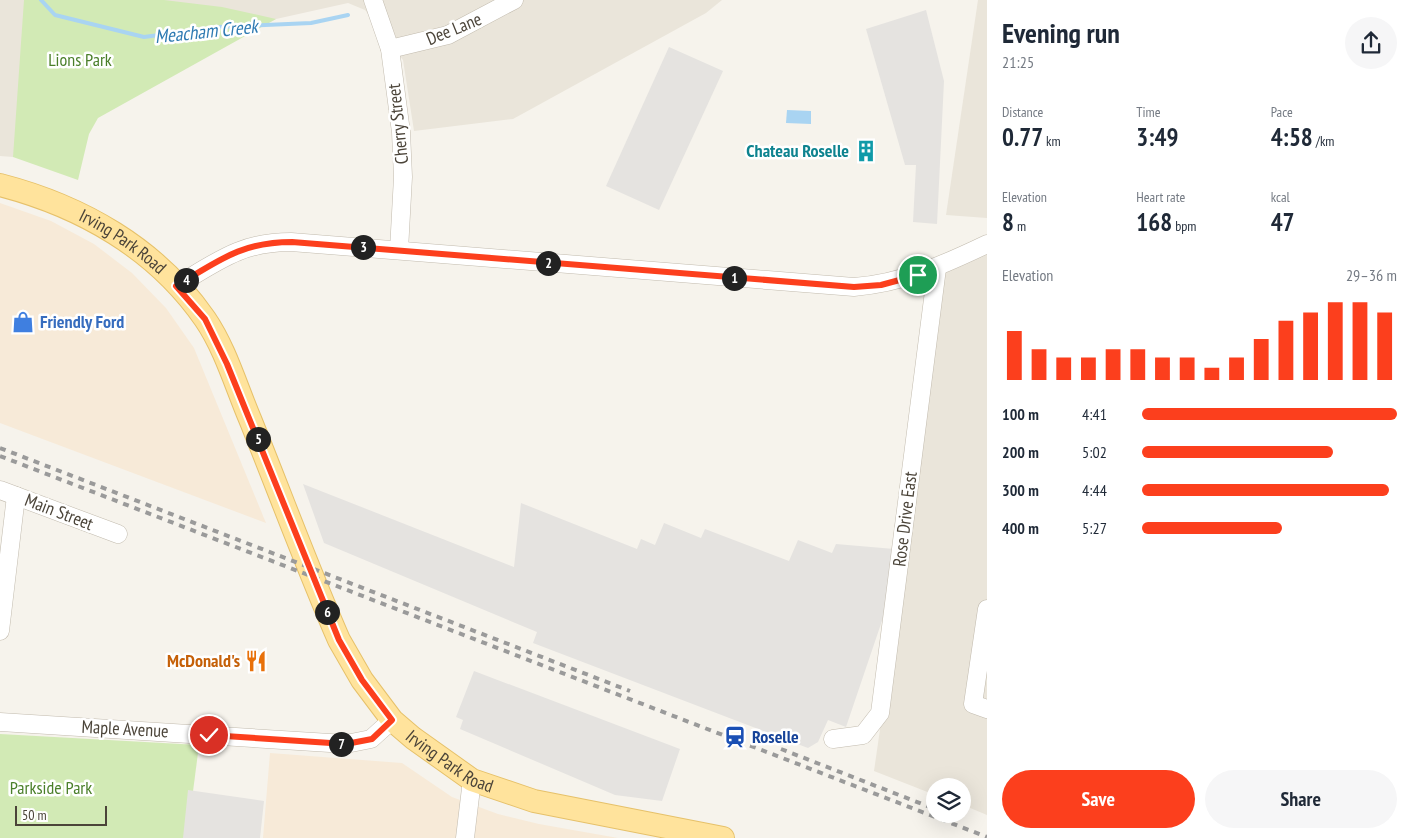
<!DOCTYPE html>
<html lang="en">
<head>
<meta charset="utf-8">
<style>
  :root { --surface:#fff; --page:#f6f6f7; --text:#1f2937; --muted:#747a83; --accent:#fc3f1d }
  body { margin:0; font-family:"PT Sans Narrow",sans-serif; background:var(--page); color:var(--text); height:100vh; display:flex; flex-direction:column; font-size:19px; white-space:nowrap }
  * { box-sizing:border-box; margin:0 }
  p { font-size:16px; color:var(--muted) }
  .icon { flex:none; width:28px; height:28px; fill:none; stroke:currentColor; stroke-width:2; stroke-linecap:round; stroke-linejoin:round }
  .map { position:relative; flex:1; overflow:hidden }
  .side { display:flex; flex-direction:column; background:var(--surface); width:425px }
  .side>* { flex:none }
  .fabs { position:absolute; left:926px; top:778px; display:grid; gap:10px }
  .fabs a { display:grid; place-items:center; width:45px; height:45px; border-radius:50%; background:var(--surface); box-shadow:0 5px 20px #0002; font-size:25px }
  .scale { position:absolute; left:15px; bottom:12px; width:92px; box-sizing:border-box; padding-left:5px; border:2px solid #4b4439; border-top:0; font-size:14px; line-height:18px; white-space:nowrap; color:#4b4439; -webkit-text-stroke:4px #fff; paint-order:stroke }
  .pin { position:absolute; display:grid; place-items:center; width:42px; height:42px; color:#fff; margin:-21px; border:2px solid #fff; border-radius:50%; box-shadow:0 1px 5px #0007 }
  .km { position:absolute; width:25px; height:25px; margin:-12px; border-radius:50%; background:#222; color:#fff; font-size:14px; line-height:25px; text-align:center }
  .round { display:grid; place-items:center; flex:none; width:52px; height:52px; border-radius:26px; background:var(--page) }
  .headline { display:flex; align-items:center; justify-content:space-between; height:85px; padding:0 15px }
  h1 { font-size:28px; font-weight:700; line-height:38px }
  .figures { display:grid; grid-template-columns:repeat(3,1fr); gap:8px; height:85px; padding:5px 15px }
  .figures div { display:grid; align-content:center }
  .figures b { font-size:25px; font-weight:700 }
  .figures small { font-size:14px; font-weight:400 }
  .figures p { font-size:14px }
  .chart { height:140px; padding:10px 15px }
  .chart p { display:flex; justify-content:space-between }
  .chart svg { width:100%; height:90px; margin-top:5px; stroke:var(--accent); stroke-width:6 }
  .action { display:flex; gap:10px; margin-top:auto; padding:10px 15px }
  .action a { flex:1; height:58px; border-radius:30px; background:var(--accent); color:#fff; font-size:20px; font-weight:700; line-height:58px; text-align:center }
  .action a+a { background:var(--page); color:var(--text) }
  ul { padding:0 15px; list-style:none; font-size:16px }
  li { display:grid; grid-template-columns:80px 60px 1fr; align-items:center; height:38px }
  li i { height:12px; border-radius:6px; background:var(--accent) }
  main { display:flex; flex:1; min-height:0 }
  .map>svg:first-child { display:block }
  .residential { fill:#eae5da }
  .commercial { fill:#f7ead8 }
  .green { fill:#d2eab5 }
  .parking { fill:#e5e3e0 }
  .water { fill:#a9d4f2 }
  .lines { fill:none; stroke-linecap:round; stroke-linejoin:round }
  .stream { stroke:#a9d4f2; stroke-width:4 }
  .minor-casing { stroke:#c2bbae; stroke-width:19 }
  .major-casing { stroke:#e6c16a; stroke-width:24 }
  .minor { stroke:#fff; stroke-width:18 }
  .major { stroke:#ffe39c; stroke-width:22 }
  .rail { stroke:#9a9a9a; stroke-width:4; stroke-dasharray:6 6; stroke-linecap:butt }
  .route-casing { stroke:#fff; stroke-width:10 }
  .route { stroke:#fc3f1d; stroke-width:6 }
  .labels { text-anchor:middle; stroke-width:5; stroke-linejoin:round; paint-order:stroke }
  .street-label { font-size:18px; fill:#4b4439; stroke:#fff }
  .park-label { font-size:18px; fill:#4a7f2a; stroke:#fff }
  .culture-label { font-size:18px; font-weight:bold; fill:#0d838f; stroke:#fff; text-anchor:end }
  .shop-label { font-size:18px; font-weight:bold; fill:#366cbe; stroke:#fff; text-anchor:start }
  .food-label { font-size:18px; font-weight:bold; fill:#c56008; stroke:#fff; text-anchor:end }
  .transit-label { font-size:18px; font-weight:bold; fill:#164399; stroke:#fff; text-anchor:start }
  .water-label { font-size:19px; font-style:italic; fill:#2e7ab2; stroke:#fff }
</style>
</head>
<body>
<main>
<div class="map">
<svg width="987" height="838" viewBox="0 0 987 838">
  <rect width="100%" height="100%" fill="#f6f3ec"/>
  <g class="residential">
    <polygon points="0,0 722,0 706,13 513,119 414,131 403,60 365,10 348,3 276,19 13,157 0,156"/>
    <polygon points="978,0 987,0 987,218 946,215"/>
    <polygon points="987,248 987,815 963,805 962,786 935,786 935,795 874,771 906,550 942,271"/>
  </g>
  <g class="commercial">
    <polygon points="0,203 51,221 94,244 132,273 166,308 194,348 266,523 0,423"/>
    <polygon points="270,753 402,763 452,797 498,814 539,824 618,838 263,838"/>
  </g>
  <g class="green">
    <polygon points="24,0 164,0 222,7 276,19 98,118 89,134 78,180 13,157"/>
    <polygon points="0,734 199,745 187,838 0,838"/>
  </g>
  <g class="parking">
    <polygon points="926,10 944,81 937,224 913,222 916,165 905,165 866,29"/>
    <polygon points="669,47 723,71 659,210 606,186"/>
    <polygon points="303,484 514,567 521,503 637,549 641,539 655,545 664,523 701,538 705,529 789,561 798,540 832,553 836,544 906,550 846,727 828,720 818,742 808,748 533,643 537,632 324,543"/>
    <polygon points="474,671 680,749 662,801 615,795 460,729 463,720 456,717"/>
    <polygon points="188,790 264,801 260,838 183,838"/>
  </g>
  <polygon class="water" points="787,110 811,111 811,124 786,123"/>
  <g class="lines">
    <polyline class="stream" points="41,0 55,15 144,37 220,27 311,23 348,15"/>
    <g class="minor-casing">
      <g id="minor">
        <polyline points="373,0 390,49 401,132 403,177 399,250"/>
        <polyline points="390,49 448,35 514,0"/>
        <path d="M176,286C218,261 241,242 291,242L854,287C903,283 943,265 987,244"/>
        <polyline points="0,490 118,534"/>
        <polyline points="987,609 973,704 987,709"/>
        <polyline points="0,631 16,496"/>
        <polyline points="0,722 346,744 371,739 392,720"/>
        <polyline points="833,739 863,735 880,713 937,268"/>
        <polyline points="465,838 472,780"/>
      </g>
    </g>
    <g class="major-casing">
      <g id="major">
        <path id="s1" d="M0,185C81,206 156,248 205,319C225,348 236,386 250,419C280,493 307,567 339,640L362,680L392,720L413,738L472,780L534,801L723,838"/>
      </g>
    </g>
    <use href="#minor" class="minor"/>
    <use href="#major" class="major"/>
    <g class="rail">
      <polyline points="0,448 630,691"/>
      <polyline points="0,456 987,837"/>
      <polyline points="781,749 935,809"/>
    </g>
  </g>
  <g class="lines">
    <g class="route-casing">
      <path id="route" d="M209,735L346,744L372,739L392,720L362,680L339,640L227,364L205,319L176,286C218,261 241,242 292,242L854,287L881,285L918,275"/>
    </g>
    <use href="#route" class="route"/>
  </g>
  <defs>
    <g id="building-bare" transform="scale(1.725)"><path d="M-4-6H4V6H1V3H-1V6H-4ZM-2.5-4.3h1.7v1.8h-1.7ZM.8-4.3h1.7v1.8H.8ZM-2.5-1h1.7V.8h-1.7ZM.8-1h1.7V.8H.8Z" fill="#0f9aa8" stroke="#fff" stroke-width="2.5" paint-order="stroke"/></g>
    <g id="shop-bare" transform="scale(1.725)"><path d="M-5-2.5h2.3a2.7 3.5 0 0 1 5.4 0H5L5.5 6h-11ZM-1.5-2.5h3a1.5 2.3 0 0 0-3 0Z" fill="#3f7fe0" stroke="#fff" stroke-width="2.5" paint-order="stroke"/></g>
    <g id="restaurant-bare" transform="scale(1.725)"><path d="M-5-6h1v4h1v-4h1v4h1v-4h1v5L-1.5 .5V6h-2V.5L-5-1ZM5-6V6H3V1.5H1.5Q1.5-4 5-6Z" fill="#e8710a" stroke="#fff" stroke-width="2.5" paint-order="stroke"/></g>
    <g id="station-bare" transform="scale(1.725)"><path d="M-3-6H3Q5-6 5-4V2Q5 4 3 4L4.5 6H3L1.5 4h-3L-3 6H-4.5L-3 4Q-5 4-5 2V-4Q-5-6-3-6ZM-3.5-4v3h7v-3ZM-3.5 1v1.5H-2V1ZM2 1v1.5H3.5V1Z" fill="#1a4fb4" stroke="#fff" stroke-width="2.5" paint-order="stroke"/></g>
  </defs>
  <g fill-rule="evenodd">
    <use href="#building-bare" x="866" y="151"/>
    <use href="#shop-bare" x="23" y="322"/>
    <use href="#restaurant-bare" x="256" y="661"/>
    <use href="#station-bare" x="735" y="737"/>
  </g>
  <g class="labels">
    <g class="street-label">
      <text transform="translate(454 29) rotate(-22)" y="6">Dee Lane</text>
      <text transform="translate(398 124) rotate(-96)" y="6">Cherry Street</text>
      <text dy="6" stroke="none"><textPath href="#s1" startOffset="136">Irving Park Road</textPath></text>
      <text transform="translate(59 512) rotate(21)" y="6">Main Street</text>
      <text transform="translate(905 519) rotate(-83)" y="6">Rose Drive East</text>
      <text transform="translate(125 729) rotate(3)" y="6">Maple Avenue</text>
      <text dy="6" stroke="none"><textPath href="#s1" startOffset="766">Irving Park Road</textPath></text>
    </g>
    <g class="park-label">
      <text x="80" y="66">Lions Park</text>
      <text x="51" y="794">Parkside Park</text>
    </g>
    <g class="culture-label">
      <text x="849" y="157">Chateau Roselle</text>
    </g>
    <g class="shop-label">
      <text x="40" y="328">Friendly Ford</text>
    </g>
    <g class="food-label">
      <text x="240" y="667">McDonald's</text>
    </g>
    <g class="transit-label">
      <text x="752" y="743">Roselle</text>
    </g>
    <g class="water-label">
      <text transform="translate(206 31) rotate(-6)" y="7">Meacham Creek</text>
    </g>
  </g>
</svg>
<div class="fabs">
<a><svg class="icon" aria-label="layers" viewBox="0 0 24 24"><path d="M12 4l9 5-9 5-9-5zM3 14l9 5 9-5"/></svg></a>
</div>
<div class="scale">50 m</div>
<div class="pin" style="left:918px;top:275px;background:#1e9e55"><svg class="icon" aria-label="arrive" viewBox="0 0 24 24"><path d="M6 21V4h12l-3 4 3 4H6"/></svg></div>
<div class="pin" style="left:209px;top:735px;background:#d93025"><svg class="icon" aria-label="check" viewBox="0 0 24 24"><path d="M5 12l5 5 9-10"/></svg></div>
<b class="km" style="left:734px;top:278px">1</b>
<b class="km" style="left:548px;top:263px">2</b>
<b class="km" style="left:363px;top:247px">3</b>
<b class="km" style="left:186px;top:280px">4</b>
<b class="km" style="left:258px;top:439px">5</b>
<b class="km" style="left:327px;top:612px">6</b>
<b class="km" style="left:341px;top:744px">7</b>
</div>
<section class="side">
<div class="headline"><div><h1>Evening run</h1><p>21:25</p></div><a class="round"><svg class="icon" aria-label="share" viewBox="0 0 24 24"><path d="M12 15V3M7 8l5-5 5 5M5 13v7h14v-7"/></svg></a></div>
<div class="figures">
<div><p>Distance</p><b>0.77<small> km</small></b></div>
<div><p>Time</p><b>3:49</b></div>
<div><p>Pace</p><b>4:58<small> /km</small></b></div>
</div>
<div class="figures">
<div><p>Elevation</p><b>8<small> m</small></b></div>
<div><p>Heart rate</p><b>168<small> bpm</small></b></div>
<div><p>kcal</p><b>47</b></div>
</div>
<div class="chart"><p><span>Elevation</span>29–36 m</p>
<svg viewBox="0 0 160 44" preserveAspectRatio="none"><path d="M5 44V20M15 44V29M25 44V33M35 44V33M45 44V29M55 44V29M65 44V33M75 44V33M85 44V38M95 44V33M105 44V24M115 44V15M125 44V11M135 44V6M145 44V6M155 44V11"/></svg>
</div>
<ul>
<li><b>100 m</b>4:41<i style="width:100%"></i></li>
<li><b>200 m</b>5:02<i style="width:75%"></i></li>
<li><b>300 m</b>4:44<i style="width:97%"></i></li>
<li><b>400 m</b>5:27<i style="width:55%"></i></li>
</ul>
<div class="action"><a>Save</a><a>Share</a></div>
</section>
</main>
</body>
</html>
